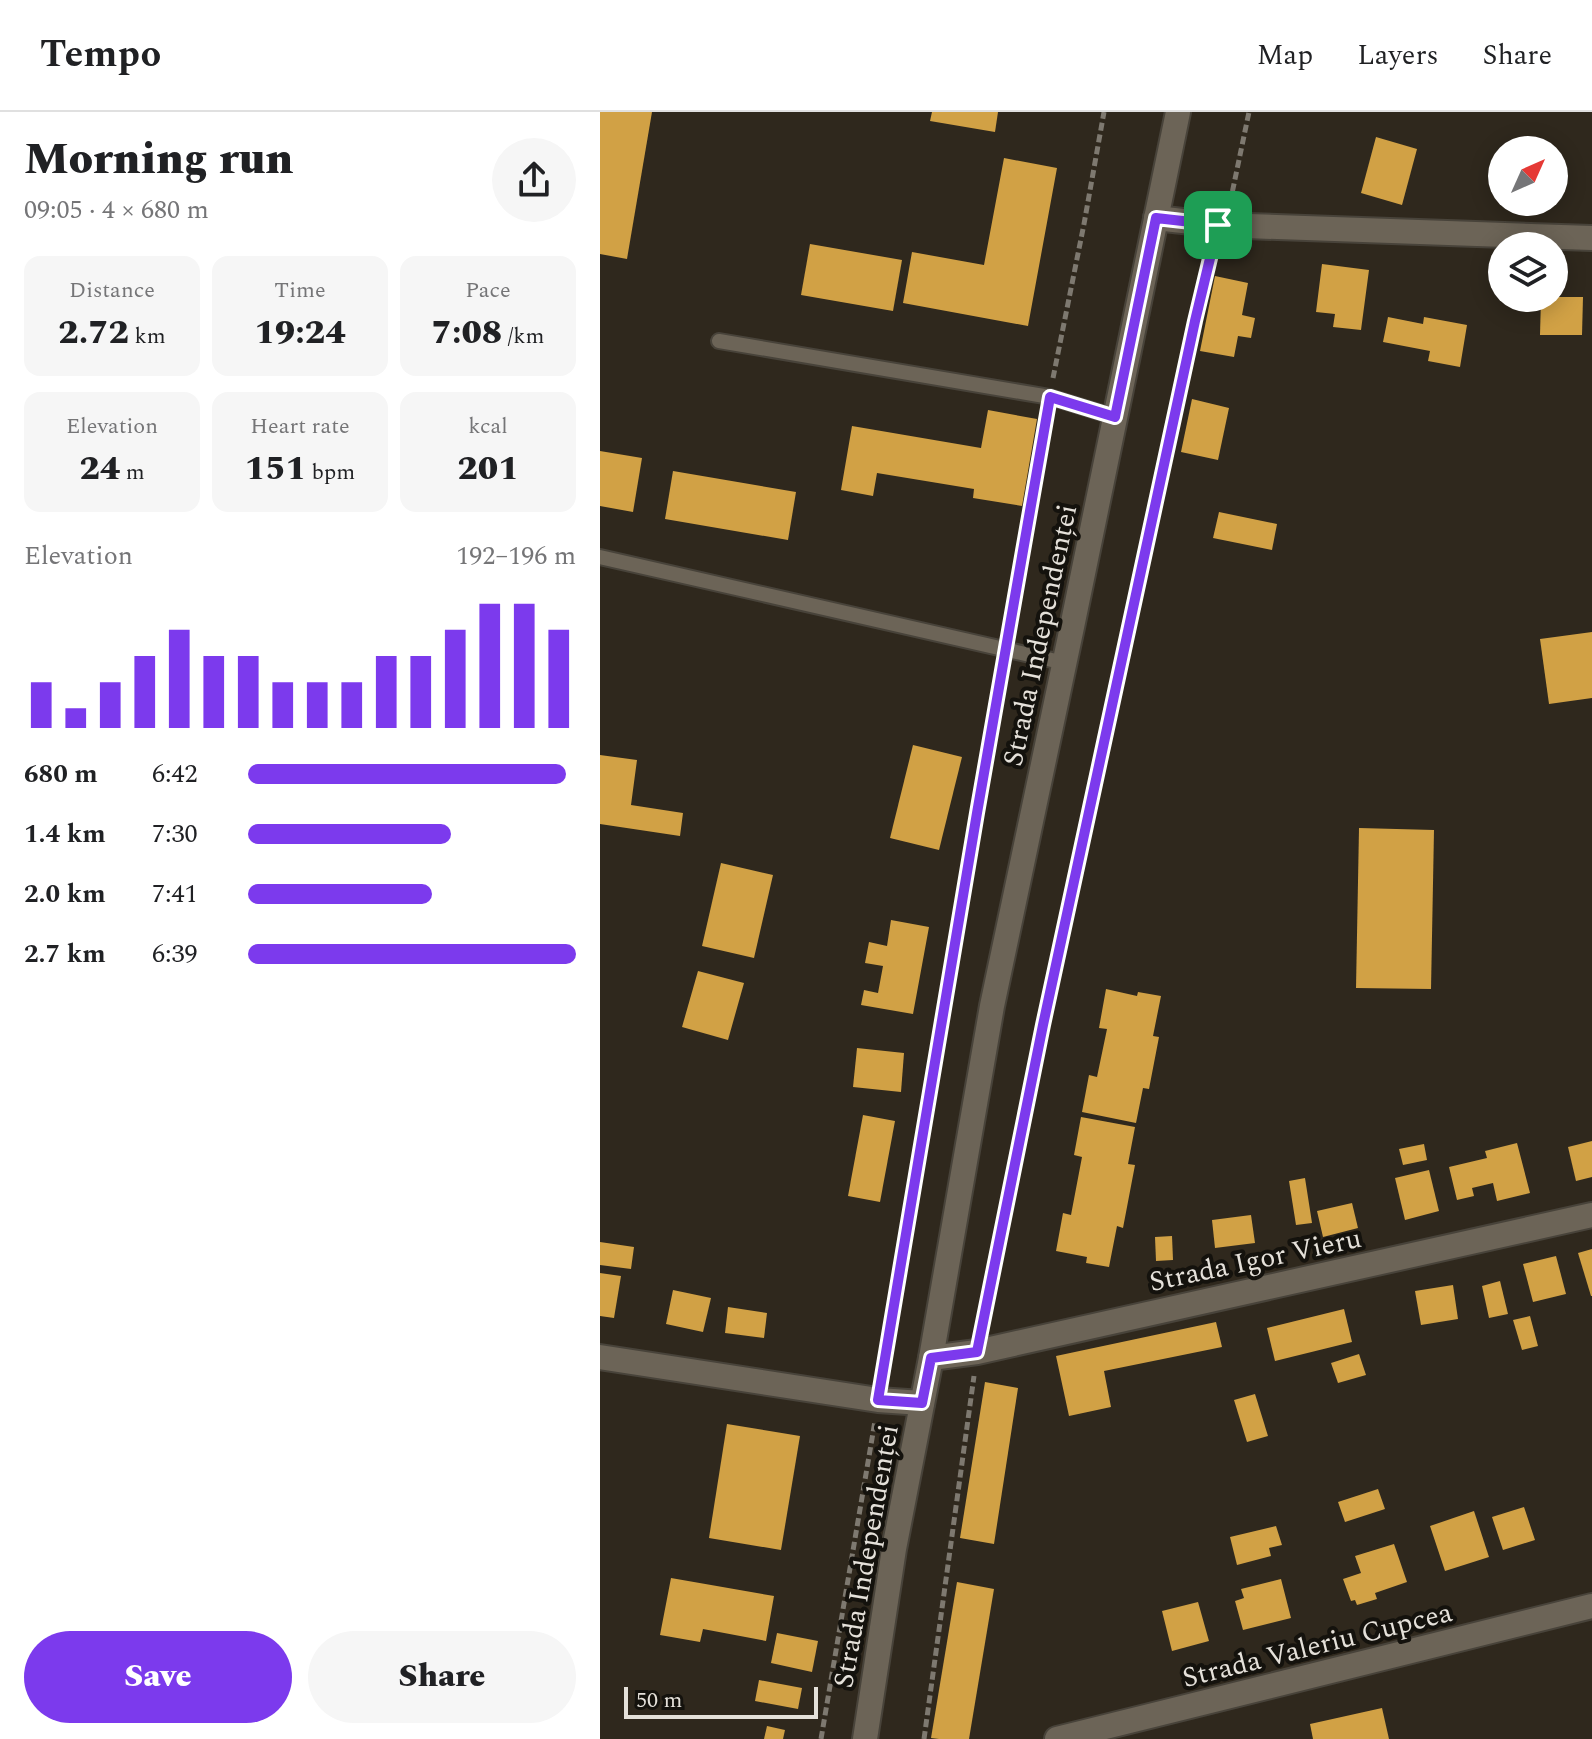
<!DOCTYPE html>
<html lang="en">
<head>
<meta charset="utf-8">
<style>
  :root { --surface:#fff; --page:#f6f6f6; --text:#202124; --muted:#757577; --line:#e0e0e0; --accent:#7c3aed }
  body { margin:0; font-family:Spectral,serif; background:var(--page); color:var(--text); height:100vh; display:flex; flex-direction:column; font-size:30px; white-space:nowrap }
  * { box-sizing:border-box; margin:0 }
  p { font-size:26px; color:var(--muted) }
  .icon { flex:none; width:44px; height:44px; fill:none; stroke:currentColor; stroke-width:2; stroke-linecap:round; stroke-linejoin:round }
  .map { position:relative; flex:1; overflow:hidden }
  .panel { display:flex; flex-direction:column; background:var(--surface); width:600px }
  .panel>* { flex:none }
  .needle { width:52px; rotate:45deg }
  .fabs { position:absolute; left:888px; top:24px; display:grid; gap:16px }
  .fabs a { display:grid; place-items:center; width:80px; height:80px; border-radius:50%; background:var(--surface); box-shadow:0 4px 20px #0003; font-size:40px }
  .scale { position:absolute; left:24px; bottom:20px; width:194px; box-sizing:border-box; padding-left:8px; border:4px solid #e5e1da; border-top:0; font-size:22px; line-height:28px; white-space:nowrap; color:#e5e1da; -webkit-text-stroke:6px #14120d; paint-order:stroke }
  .pin { position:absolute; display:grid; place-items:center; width:68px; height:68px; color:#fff; margin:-34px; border-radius:16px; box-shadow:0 4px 12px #0006 }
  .round { display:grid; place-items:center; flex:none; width:84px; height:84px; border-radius:42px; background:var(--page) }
  .head { display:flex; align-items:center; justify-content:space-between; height:136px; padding:0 24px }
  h1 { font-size:44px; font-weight:800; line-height:60px }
  .stats { display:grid; grid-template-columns:repeat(3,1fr); gap:12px; height:136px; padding:8px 24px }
  .stats div { display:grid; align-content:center; border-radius:16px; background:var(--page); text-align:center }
  .stats b { font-size:34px; font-weight:800 }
  .stats small { font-size:22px; font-weight:400 }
  .stats p { font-size:22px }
  .chart { height:224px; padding:16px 24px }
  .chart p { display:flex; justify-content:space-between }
  .chart svg { width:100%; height:144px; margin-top:8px; stroke:var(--accent); stroke-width:6 }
  .button { display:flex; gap:16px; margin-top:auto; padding:16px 24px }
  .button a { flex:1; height:92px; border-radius:48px; background:var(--accent); color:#fff; font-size:32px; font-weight:800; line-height:92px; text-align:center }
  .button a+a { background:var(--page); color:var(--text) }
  ul { padding:0 24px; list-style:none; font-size:26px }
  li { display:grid; grid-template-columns:128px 96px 1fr; align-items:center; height:60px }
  li i { height:20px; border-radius:10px; background:var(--accent) }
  header { display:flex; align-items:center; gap:48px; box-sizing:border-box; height:112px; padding:0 40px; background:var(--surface); border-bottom:2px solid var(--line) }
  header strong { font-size:38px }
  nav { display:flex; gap:44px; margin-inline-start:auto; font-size:28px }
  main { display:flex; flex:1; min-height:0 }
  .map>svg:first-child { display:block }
  .building { fill:#d1a145 }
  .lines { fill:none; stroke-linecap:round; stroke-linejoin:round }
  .lane-casing { stroke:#48433a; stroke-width:18 }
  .street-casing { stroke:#48433a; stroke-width:28 }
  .secondary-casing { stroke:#48433a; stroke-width:28 }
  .path { stroke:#7e7970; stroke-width:5; stroke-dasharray:8 4; stroke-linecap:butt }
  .lane { stroke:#6c6457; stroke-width:14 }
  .street { stroke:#6c6457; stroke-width:24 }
  .secondary { stroke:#6c6457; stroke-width:24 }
  .route-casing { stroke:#fff; stroke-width:16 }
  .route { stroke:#7c3aed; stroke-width:10 }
  .labels { text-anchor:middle; stroke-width:8; stroke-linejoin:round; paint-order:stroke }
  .street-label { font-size:28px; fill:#e5e1da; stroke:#14120d }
</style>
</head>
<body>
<header>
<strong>Tempo</strong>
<nav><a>Map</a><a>Layers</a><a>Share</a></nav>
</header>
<main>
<section class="panel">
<div class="head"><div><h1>Morning run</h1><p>09:05 · 4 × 680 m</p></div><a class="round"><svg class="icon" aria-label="share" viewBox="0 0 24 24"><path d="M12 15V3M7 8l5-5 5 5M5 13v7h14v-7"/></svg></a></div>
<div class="stats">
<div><p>Distance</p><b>2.72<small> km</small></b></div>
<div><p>Time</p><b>19:24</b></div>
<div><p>Pace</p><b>7:08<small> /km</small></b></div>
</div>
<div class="stats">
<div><p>Elevation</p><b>24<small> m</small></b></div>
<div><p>Heart rate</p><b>151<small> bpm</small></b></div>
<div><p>kcal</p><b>201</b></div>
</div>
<div class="chart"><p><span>Elevation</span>192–196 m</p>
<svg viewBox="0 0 160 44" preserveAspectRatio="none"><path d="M5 44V30M15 44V38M25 44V30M35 44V22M45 44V14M55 44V22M65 44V22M75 44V30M85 44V30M95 44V30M105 44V22M115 44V22M125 44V14M135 44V6M145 44V6M155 44V14"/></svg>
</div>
<ul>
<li><b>680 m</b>6:42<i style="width:97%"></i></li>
<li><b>1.4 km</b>7:30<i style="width:62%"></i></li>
<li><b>2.0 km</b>7:41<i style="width:56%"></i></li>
<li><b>2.7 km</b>6:39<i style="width:100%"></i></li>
</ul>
<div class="button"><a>Save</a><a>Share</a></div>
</section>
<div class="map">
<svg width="992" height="1627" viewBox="0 0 992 1627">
  <rect width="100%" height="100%" fill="#2f281d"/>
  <g class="building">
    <polygon points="0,0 52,0 27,147 0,142"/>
    <polygon points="332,0 398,0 395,20 330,9"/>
    <polygon points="776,25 817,37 802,93 761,81"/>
    <polygon points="404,46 457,56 428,214 303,191 312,140 384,153"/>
    <polygon points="210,132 302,148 293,199 201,183"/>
    <polygon points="722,152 769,158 761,218 733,215 735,202 716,200"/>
    <polygon points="615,164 648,171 642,203 655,206 651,226 638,224 634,245 600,239"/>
    <polygon points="954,185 983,185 982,223 940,223 941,186"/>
    <polygon points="788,205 823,212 824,205 867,213 860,255 828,249 830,239 783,230"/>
    <polygon points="592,287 629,296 618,348 581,340"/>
    <polygon points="388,298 437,307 422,394 373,386 374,377 277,361 273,384 241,378 252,314 381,336"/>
    <polygon points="0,339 42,346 33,400 0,394"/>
    <polygon points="73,359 196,380 188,428 65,407"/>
    <polygon points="619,400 677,412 672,438 613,426"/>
    <polygon points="992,520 992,586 949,592 940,527"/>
    <polygon points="313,633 362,645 339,738 290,726"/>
    <polygon points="0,643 37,648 31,693 83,701 80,724 0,712"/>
    <polygon points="759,716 834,718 831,877 756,876"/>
    <polygon points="121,751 173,763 154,846 102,834"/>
    <polygon points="291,808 329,815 313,902 261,893 264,878 278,881 283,854 265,851 269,830 287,834"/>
    <polygon points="98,859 144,871 128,928 82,915"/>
    <polygon points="506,877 537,884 538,880 561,884 553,924 559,925 549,977 543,976 536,1011 482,1000 489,963 497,965 507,917 499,916"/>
    <polygon points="257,936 304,941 301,980 253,975"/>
    <polygon points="263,1003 295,1009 280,1090 248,1084"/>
    <polygon points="481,1005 535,1015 528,1052 535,1053 523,1116 517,1114 509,1155 486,1151 487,1145 456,1139 463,1101 471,1103 482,1045 474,1043"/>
    <polygon points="992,1029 992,1065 976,1069 968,1035"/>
    <polygon points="917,1031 930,1081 897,1089 893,1071 872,1076 874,1084 857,1088 849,1055 887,1046 885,1039"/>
    <polygon points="824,1032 827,1048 803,1053 799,1037"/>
    <polygon points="829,1058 839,1099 805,1108 795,1066"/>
    <polygon points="705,1066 712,1111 696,1113 689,1069"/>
    <polygon points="752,1091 758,1116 723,1125 717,1099"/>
    <polygon points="651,1103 655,1131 615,1136 612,1108"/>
    <polygon points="572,1124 573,1148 556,1149 555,1125"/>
    <polygon points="0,1130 34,1135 31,1157 0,1153"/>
    <polygon points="992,1137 992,1184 991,1184 978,1141"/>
    <polygon points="956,1144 966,1182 933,1190 923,1152"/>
    <polygon points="0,1161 21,1164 14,1206 0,1204"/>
    <polygon points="900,1169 908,1202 889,1206 882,1174"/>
    <polygon points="853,1173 858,1207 821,1213 815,1179"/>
    <polygon points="73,1178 111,1186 103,1220 66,1212"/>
    <polygon points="128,1195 167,1201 164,1226 125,1221"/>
    <polygon points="744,1197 752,1230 675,1249 667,1216"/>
    <polygon points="930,1204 938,1234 922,1238 913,1208"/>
    <polygon points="616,1210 622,1235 504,1259 511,1295 469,1304 456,1244"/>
    <polygon points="759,1242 766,1263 738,1271 731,1251"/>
    <polygon points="385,1270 418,1276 394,1432 360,1426"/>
    <polygon points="655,1282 668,1324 647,1330 634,1288"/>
    <polygon points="127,1312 200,1324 181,1438 109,1426"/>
    <polygon points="778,1377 785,1397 745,1410 738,1390"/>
    <polygon points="924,1395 935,1428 903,1438 892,1405"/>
    <polygon points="874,1399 889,1445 845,1459 830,1414"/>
    <polygon points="676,1414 682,1433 669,1436 671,1444 637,1453 630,1425"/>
    <polygon points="794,1432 807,1470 775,1481 777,1487 757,1493 755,1488 751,1489 743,1467 761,1461 755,1444"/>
    <polygon points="71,1466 174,1484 166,1529 103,1517 100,1530 60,1523"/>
    <polygon points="681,1467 691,1506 643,1518 635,1489 644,1486 641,1477"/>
    <polygon points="357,1470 394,1477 369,1627 339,1627 331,1626"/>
    <polygon points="598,1490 609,1529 572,1539 562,1499"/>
    <polygon points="177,1521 218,1529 212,1560 171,1551"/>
    <polygon points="159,1568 202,1576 198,1597 155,1589"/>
    <polygon points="782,1596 789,1627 713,1627 710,1612"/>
    <polygon points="167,1614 185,1618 183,1627 164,1627"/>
  </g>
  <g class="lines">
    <g class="lane-casing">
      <g id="lane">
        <polyline points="119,229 450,285 515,305"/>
        <polyline points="0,445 465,551"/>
      </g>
    </g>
    <g class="street-casing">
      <g id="street">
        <polyline points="556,106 618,113 992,126"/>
        <polyline points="0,1245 278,1288 322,1291"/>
        <polyline points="331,1246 377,1240 992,1103"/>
        <polyline points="457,1627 992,1494"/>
      </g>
    </g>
    <g class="secondary-casing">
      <polyline id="secondary" points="265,1627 294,1437 331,1246 392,894 472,515 578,0"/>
    </g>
    <g class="path">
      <polyline points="630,91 649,0"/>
      <polyline points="453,266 484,112 504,0"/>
      <polyline points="409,518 446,304"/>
      <polyline points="383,1214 443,913 612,136"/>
      <polyline points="283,1264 403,556"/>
      <polyline points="221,1627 275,1309"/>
      <polyline points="324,1627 374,1264"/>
    </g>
    <use href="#lane" class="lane"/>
    <use href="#street" class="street"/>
    <use href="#secondary" class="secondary"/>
  </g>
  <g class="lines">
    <g class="route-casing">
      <polygon id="route" points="556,106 618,113 595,209 443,913 377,1240 331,1246 322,1291 278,1288 377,701 450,285 515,305"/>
    </g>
    <use href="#route" class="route"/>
  </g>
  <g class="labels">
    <g class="street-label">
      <text transform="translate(439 523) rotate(-78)" y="10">Strada Independenței</text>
      <text transform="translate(655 1147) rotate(-12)" y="10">Strada Igor Vieru</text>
      <text transform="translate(265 1444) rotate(-80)" y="10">Strada Independenței</text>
      <text transform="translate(717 1532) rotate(-14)" y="10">Strada Valeriu Cupcea</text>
    </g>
  </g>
</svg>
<div class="fabs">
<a><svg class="needle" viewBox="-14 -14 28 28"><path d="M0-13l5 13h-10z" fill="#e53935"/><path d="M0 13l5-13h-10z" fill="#757577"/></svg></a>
<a><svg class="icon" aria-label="layers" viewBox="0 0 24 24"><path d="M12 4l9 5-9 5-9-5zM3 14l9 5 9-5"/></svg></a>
</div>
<div class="scale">50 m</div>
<div class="pin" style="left:618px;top:113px;background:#1e9e55"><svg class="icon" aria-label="arrive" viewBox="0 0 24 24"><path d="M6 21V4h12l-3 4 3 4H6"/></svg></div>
</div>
</main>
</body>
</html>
